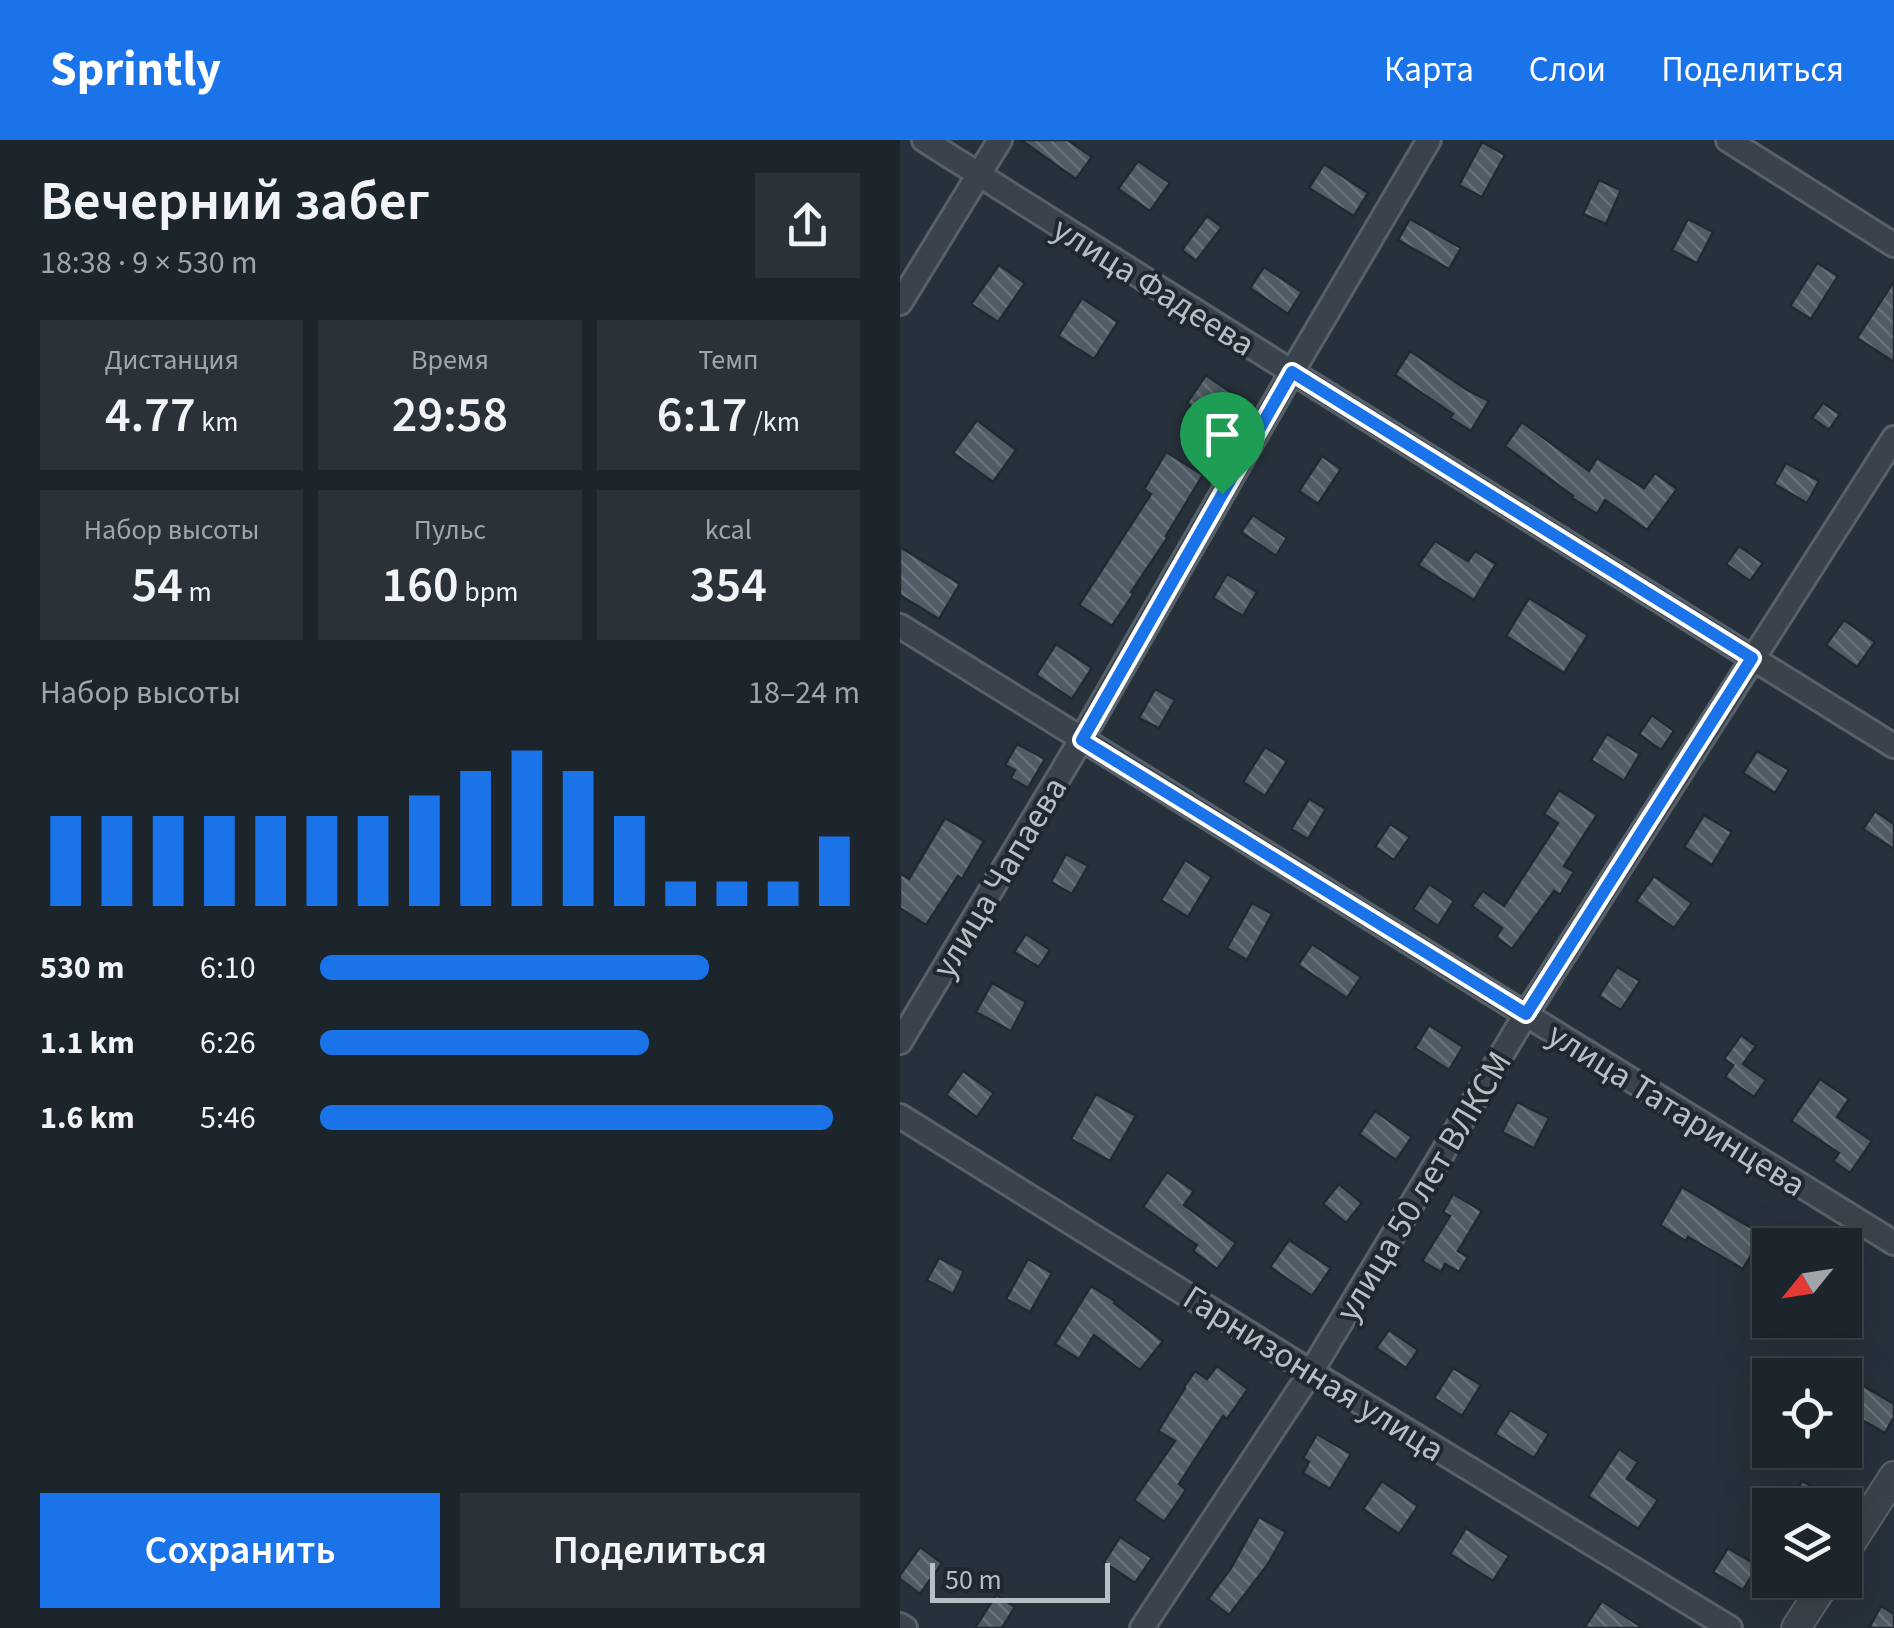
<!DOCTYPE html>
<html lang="ru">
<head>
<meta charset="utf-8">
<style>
  :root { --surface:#1d252c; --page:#2a3138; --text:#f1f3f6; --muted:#a0a5a9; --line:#3b4248; --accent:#1a73e8 }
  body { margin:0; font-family:"Source Sans 3",sans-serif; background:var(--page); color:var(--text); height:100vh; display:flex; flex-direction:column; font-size:38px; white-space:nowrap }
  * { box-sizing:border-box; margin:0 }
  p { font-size:32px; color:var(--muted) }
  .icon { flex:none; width:55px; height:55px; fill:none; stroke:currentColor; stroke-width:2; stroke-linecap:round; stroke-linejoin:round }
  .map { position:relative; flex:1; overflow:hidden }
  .panel { display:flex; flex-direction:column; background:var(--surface); width:900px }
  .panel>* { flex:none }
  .needle { width:65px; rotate:240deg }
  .fabs { position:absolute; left:852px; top:1088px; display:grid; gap:20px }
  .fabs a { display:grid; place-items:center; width:110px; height:110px; border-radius:0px; background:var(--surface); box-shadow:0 10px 40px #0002,0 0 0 2px var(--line); font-size:50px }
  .scale { position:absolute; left:30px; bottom:25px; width:180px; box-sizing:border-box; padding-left:10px; border:5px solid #b6bec6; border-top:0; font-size:28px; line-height:35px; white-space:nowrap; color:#b6bec6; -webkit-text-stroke:8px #1f2830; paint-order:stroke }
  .pin { position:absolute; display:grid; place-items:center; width:85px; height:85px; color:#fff; margin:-102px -42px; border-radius:50% 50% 50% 0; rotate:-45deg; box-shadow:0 0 10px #0007 }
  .pin .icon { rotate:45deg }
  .round { display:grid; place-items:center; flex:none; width:105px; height:105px; border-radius:0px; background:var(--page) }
  .overview { display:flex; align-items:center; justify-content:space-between; height:170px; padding:0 40px }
  h1 { font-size:55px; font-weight:600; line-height:75px }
  .metrics { display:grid; grid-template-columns:repeat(3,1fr); gap:15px; height:170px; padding:10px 40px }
  .metrics div { display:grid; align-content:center; border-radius:0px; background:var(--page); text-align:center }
  .metrics b { font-size:50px; font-weight:600 }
  .metrics small { font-size:28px; font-weight:400 }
  .metrics p { font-size:28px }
  .chart { height:280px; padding:20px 40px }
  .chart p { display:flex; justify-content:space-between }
  .chart svg { width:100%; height:180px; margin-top:10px; stroke:var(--accent); stroke-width:6 }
  .cta { display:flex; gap:20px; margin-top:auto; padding:20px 40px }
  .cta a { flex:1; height:115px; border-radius:0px; background:var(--accent); color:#fff; font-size:40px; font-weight:600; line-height:115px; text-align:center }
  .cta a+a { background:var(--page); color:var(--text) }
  ul { padding:0 40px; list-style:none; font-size:32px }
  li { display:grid; grid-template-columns:160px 120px 1fr; align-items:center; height:75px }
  li i { height:25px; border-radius:12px; background:var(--accent) }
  header { display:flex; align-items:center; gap:60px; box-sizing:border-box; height:140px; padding:0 50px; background:var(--accent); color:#fff }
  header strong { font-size:48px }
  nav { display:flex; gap:55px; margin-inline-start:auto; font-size:35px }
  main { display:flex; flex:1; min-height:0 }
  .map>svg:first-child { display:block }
  .building { fill:url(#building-back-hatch); stroke:#212a32; stroke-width:2.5 }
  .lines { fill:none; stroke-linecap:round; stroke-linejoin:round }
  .minor-casing { stroke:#586169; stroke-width:28 }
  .tertiary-casing { stroke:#586169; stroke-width:32 }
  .minor { stroke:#3a434b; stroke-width:22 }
  .tertiary { stroke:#3a434b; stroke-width:28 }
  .route-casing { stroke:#fff; stroke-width:20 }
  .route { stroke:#1a73e8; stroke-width:12 }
  .labels { text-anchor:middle; stroke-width:8; stroke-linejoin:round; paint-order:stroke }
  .street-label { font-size:35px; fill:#b6bec6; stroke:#1f2830 }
</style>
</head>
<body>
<header>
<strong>Sprintly</strong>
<nav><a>Карта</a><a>Слои</a><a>Поделиться</a></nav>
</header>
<main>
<section class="panel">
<div class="overview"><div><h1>Вечерний забег</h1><p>18:38 · 9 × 530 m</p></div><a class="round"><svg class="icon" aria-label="share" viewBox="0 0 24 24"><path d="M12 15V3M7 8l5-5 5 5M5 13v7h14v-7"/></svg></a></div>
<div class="metrics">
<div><p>Дистанция</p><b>4.77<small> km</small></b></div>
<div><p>Время</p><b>29:58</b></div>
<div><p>Темп</p><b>6:17<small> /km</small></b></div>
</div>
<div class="metrics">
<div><p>Набор высоты</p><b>54<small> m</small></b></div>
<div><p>Пульс</p><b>160<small> bpm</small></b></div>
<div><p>kcal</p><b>354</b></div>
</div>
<div class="chart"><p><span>Набор высоты</span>18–24 m</p>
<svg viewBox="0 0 160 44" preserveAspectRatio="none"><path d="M5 44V22M15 44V22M25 44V22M35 44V22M45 44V22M55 44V22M65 44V22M75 44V17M85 44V11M95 44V6M105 44V11M115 44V22M125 44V38M135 44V38M145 44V38M155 44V27"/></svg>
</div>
<ul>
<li><b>530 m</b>6:10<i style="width:72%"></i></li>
<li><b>1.1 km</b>6:26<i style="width:61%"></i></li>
<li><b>1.6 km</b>5:46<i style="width:95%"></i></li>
</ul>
<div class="cta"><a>Сохранить</a><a>Поделиться</a></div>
</section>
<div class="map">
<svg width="994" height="1488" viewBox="0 0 994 1488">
  <defs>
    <pattern id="building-back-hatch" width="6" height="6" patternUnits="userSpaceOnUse" patternTransform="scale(2.5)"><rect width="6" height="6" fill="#505c65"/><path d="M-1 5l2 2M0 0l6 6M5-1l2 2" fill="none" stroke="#67727a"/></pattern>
  </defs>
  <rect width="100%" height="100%" fill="#27313b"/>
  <g class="building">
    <polygon points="121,0 168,0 192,17 176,39"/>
    <polygon points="582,2 605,15 582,57 559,45"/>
    <polygon points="238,21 270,43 250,71 218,49"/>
    <polygon points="424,24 468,53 454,76 409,48"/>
    <polygon points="699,40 721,50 706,84 683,74"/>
    <polygon points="307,76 322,87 296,121 282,110"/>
    <polygon points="510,79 561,108 549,129 498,100"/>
    <polygon points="788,79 813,92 797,123 772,110"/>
    <polygon points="917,123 938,136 911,179 890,166"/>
    <polygon points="99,125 125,143 98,182 71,164"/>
    <polygon points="364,127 402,152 388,174 350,148"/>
    <polygon points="994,141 994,222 957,198"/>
    <polygon points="182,158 218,182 194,219 158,196"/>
    <polygon points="510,211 567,250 589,261 571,291 550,278 553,274 495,235"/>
    <polygon points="306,235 344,262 325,290 287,263"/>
    <polygon points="923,263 940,274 929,290 912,278"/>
    <polygon points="77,280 116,310 93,342 53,313"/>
    <polygon points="622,282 689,331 697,318 744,348 755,333 777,349 747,390 705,360 697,374 672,358 673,356 605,306"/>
    <polygon points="266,312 303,335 266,396 268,397 231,452 234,453 212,486 179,465 251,354 244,349"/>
    <polygon points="422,316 441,329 418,364 399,351"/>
    <polygon points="886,323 919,341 907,363 874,344"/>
    <polygon points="353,375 387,398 376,416 341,392"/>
    <polygon points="535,401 568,421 575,411 596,424 574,460 518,425"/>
    <polygon points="839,406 863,423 850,441 826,424"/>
    <polygon points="0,407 60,444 39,479 0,455"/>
    <polygon points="327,434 357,452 343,476 313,458"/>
    <polygon points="629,458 688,495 664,533 606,496"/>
    <polygon points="944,480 975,502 957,527 926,505"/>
    <polygon points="156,504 192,528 172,559 136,535"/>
    <polygon points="255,549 275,560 259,588 239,578"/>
    <polygon points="752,575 774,591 761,610 739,594"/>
    <polygon points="707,594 740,614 724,641 691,620"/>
    <polygon points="117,604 145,619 128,648 111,638 115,630 105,625"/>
    <polygon points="365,607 387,621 365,656 343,642"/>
    <polygon points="857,611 889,630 875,653 843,633"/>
    <polygon points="659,650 697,675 664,726 674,732 660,755 654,751 612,809 596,797 602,788 572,766 583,751 604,766 658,683 644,674"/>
    <polygon points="409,659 426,669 408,699 391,689"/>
    <polygon points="975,671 994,684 994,709 963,689"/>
    <polygon points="804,675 832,692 812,725 784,707"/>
    <polygon points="45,678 84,701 62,739 58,736 26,785 0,768 0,733 9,739"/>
    <polygon points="490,684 510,697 494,720 475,707"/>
    <polygon points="166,714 188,726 172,754 151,742"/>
    <polygon points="285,720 312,737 288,777 261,760"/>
    <polygon points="754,736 792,763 774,788 736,761"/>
    <polygon points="529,744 554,761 538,786 513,769"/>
    <polygon points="352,763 372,774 347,820 327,808"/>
    <polygon points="126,794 150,810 139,827 114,812"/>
    <polygon points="412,804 461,837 447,858 398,825"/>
    <polygon points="717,827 740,841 721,870 699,856"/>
    <polygon points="92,843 126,862 111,891 76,872"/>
    <polygon points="529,885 563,907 549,930 515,908"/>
    <polygon points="841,895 856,906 843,924 866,940 854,957 825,937 833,925 824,919"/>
    <polygon points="63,931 94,953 77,977 46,955"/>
    <polygon points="920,939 949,959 937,977 972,1001 950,1033 933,1021 939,1013 891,981"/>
    <polygon points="196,954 236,976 210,1021 171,999"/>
    <polygon points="617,962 649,978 634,1008 602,992"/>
    <polygon points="475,971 512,997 496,1020 459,994"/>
    <polygon points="267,1032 294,1051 284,1065 336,1103 317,1129 293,1111 297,1105 243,1067"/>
    <polygon points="439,1044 462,1063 446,1083 423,1064"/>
    <polygon points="782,1047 863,1095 843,1129 788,1097 786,1101 760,1085"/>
    <polygon points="553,1054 582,1071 558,1111 568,1117 559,1132 545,1124 541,1132 522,1121 550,1076 543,1072"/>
    <polygon points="389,1100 431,1128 412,1156 370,1127"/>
    <polygon points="39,1118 64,1131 53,1154 27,1140"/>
    <polygon points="128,1119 152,1133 130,1172 106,1159"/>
    <polygon points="191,1146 215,1161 214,1163 263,1201 240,1230 194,1195 179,1219 155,1204"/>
    <polygon points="489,1190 518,1210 506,1228 476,1208"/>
    <polygon points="317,1226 348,1249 327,1279 323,1276 279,1344 286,1350 264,1382 234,1360 275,1301 258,1291 285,1248 284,1247 295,1231 307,1239"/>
    <polygon points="553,1228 581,1245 562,1276 534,1258"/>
    <polygon points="960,1244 994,1264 994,1277 985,1293 945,1270"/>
    <polygon points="610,1270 649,1294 634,1318 595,1294"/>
    <polygon points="417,1294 451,1314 430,1349 403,1333 409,1322 403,1318"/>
    <polygon points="719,1309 738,1322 727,1339 758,1360 738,1389 688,1356"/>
    <polygon points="482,1341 518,1366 499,1394 463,1369"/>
    <polygon points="902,1341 945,1365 889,1365"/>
    <polygon points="359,1377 386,1392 368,1424 329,1475 308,1459 331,1428"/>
    <polygon points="566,1388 609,1416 593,1441 550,1414"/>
    <polygon points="220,1397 252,1418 235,1443 204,1422"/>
    <polygon points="20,1407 42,1423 20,1454 0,1439 0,1435"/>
    <polygon points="828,1408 858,1426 843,1450 813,1432"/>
    <polygon points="96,1455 115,1467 102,1488 75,1488"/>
    <polygon points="702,1461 743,1488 684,1488"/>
    <polygon points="981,1466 994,1474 994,1488 969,1488"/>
  </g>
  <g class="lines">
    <g class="minor-casing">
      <g id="minor">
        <polyline points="24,0 392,232 994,606"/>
        <polyline points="828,0 994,105"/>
        <polyline points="0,163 100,0"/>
        <polyline points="0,486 994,1103"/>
        <polyline points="0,902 181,600 392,232 529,0"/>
        <polyline points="0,976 411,1232 830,1488"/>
        <polyline points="0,1485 5,1488"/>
        <polyline points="242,1488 411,1232 626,874 994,298"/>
      </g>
    </g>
    <g class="tertiary-casing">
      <g id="tertiary">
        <polyline points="945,1412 994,1336"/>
        <polyline points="896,1488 927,1440"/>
      </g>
    </g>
    <use href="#minor" class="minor"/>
    <use href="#tertiary" class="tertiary"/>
  </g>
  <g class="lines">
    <g class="route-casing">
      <polygon id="route" points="392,232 852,518 626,874 182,600"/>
    </g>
    <use href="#route" class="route"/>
  </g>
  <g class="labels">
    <g class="street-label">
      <text transform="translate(254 146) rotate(32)" y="12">улица Фадеева</text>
      <text transform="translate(99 737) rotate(-59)" y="12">улица Чапаева</text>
      <text transform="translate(777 969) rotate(32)" y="12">улица Татаринцева</text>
      <text transform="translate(523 1046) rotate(-59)" y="12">улица 50 лет ВЛКСМ</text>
      <text transform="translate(414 1233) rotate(32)" y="12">Гарнизонная улица</text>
    </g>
  </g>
</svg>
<div class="fabs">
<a><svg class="needle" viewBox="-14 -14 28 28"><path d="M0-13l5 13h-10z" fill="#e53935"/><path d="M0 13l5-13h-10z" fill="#a0a5a9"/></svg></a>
<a><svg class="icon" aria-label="locate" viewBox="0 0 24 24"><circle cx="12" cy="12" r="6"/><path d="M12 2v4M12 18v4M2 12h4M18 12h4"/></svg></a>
<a><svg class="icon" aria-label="layers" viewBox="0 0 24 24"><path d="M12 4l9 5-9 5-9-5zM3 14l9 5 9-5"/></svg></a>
</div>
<div class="scale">50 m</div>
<div class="pin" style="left:322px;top:354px;background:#1e9e55"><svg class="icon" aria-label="arrive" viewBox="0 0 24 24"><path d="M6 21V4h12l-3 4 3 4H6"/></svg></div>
</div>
</main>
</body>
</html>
